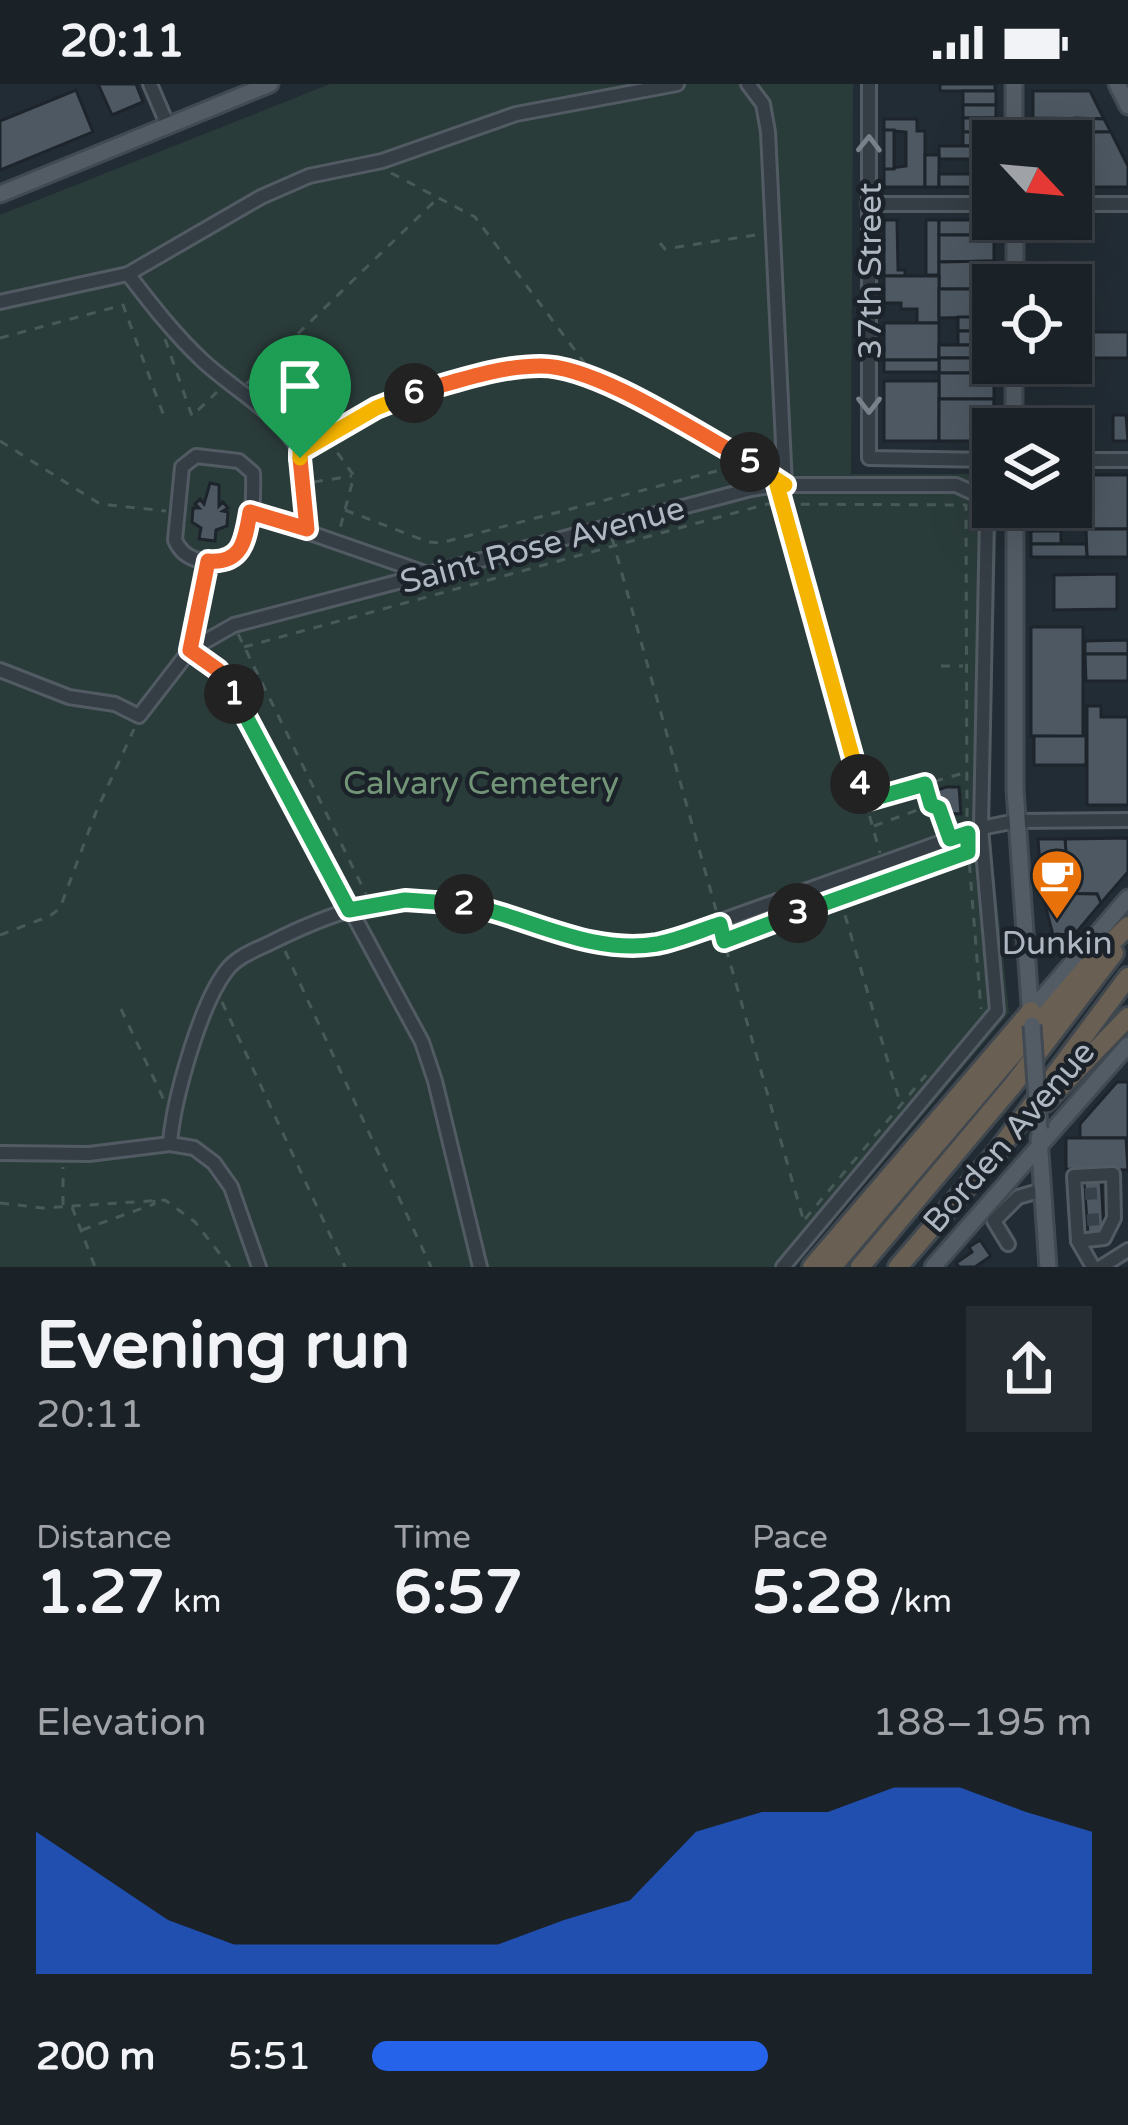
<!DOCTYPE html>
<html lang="en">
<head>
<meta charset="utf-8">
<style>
  :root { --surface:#1a2127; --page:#272e33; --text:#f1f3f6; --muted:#9fa3a7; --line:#383e44; --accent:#2563eb }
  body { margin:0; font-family:"Varela Round",sans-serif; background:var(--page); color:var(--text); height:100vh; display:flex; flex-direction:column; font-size:45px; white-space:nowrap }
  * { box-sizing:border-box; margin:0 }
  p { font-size:39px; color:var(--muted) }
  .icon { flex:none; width:66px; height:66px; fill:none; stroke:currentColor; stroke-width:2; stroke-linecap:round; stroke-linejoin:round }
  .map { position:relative; height:1183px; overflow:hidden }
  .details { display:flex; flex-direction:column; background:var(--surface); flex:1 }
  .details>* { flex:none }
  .needle { width:78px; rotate:116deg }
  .tools { position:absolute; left:972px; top:36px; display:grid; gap:24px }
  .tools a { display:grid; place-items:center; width:120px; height:120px; border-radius:0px; background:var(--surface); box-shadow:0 12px 48px #0002,0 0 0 3px var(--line); font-size:60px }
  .pin { position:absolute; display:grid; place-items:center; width:102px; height:102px; color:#fff; margin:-123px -51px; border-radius:50% 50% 50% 0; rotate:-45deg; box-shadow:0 0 12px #0007 }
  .pin .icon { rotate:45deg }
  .km { position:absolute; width:60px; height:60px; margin:-30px; border-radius:50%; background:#222; color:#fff; font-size:33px; line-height:60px; text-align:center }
  .round { display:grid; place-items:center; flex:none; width:126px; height:126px; border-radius:0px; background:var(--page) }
  .headline { display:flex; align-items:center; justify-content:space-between; height:204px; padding:0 36px }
  h1 { font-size:66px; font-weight:700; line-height:90px }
  .stats { display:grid; grid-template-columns:repeat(3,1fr); gap:18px; height:204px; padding:12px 36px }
  .stats div { display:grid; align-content:center }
  .stats b { font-size:60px; font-weight:700 }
  .stats small { font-size:33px; font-weight:400 }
  .stats p { font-size:33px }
  .chart { height:336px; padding:24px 36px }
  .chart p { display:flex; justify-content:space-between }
  .chart svg { width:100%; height:216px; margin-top:12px; fill:var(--accent); opacity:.7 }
  ul { padding:0 36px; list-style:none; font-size:39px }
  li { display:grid; grid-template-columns:192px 144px 1fr; align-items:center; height:90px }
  li i { height:30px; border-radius:15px; background:var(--accent) }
  .status { display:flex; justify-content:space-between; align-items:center; height:84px; padding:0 60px; background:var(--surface); direction:ltr }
  .status svg { height:33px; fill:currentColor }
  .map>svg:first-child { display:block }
  .green { fill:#2a3c3a }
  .building { fill:#4d5863; stroke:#1d242b; stroke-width:3 }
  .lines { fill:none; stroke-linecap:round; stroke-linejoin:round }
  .minor-tunnel { stroke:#374149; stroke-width:12; stroke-dasharray:12 6; stroke-linecap:butt }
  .minor-casing { stroke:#525b63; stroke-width:18 }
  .major-casing { stroke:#414952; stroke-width:21 }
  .highway-casing { stroke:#40484f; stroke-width:24 }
  .path { stroke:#485959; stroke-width:3; stroke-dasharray:9 9; stroke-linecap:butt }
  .minor { stroke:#353d45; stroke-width:12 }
  .major { stroke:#535c65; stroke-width:15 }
  .highway { stroke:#6a5f53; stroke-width:18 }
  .major-bridge-casing { stroke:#414952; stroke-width:21; stroke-linecap:butt }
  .major-bridge { stroke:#535c65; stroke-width:15 }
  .oneway { stroke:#78818a }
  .split-1-casing { stroke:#fff; stroke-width:24 }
  .split-2-casing { stroke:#fff; stroke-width:24 }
  .split-3-casing { stroke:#fff; stroke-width:24 }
  .split-4-casing { stroke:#fff; stroke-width:24 }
  .split-5-casing { stroke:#fff; stroke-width:24 }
  .split-6-casing { stroke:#fff; stroke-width:24 }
  .split-7-casing { stroke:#fff; stroke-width:24 }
  .split-1 { stroke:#f0652b; stroke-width:15 }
  .split-2 { stroke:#22a559; stroke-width:15 }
  .split-3 { stroke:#22a559; stroke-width:15 }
  .split-4 { stroke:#22a559; stroke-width:15 }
  .split-5 { stroke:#f5b400; stroke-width:15 }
  .split-6 { stroke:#f0652b; stroke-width:15 }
  .split-7 { stroke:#f5b400; stroke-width:15 }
  .labels { text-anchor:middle; stroke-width:9; stroke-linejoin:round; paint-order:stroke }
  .street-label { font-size:33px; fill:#afb8c2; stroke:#1b2229 }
  .park-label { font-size:33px; fill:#719576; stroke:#1b2229 }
  .poi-label { font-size:33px; fill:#afb8c2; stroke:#1b2229 }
</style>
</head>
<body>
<div class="status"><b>20:11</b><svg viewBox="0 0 49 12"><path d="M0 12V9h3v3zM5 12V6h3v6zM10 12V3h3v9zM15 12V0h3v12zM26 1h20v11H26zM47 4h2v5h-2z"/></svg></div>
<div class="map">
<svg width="1128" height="1183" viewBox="0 0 1128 1183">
  <rect width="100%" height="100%" fill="#222c34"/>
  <polygon class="green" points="330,0 853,0 851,390 993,390 993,423 997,423 989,742 1009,929 794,1183 0,1183 0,131"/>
  <g class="building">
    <polygon points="98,0 136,0 143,18 112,31"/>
    <rect x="940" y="0" width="55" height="7"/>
    <polygon points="76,6 93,48 0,86 0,37"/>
    <rect x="963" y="7" width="33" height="14"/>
    <polygon points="1033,7 1090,7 1104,35 1033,34"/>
    <rect x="963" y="21" width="33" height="13"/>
    <rect x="963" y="34" width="33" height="14"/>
    <polygon points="1031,34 1060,37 1060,48 1031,48"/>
    <polygon points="1075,34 1104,35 1111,48 1075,48"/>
    <polygon points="884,35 917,35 917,47 925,47 925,103 884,103 884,85 906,82 906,48 884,46"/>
    <rect x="884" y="46" width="10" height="39"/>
    <polygon points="963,48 996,48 996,57 993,62 963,62"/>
    <polygon points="1075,48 1111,48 1128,82 1128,103 1086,103 1086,76 1075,76"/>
    <rect x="939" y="62" width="54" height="13"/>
    <rect x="925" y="71" width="14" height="32"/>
    <rect x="939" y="90" width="54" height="13"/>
    <polygon points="884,136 897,136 898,186 905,186 905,192 884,192"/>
    <rect x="926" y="136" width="13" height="55"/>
    <rect x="939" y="136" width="52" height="15"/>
    <polygon points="939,151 994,151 994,177 939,178"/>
    <polygon points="994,177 993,205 939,205 939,178"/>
    <polygon points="884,192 939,192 939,239 917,239 917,225 901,225 901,219 884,219"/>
    <polygon points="939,205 993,205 993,233 939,234"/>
    <polygon points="1071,206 1086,206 1085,233 1071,233"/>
    <rect x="958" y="233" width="35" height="14"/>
    <rect x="884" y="239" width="55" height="37"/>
    <rect x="958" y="247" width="35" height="14"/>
    <polygon points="1071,247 1085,247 1085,288 1031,288 1031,279 1071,279"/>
    <rect x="1086" y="248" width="42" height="26"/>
    <rect x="939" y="261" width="54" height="13"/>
    <polygon points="939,274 993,274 994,289 939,289"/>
    <rect x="884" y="276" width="55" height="12"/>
    <rect x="1030" y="288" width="38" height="14"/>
    <rect x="939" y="289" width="55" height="26"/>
    <rect x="884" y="297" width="55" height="60"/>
    <polygon points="939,315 994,315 993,357 939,357"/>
    <polygon points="1031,325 1053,325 1053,336 1059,335 1059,345 1031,345"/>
    <polygon points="1113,331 1126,331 1128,357 1113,357"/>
    <rect x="1086" y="391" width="42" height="54"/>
    <polygon points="210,399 219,401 219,422 223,418 228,424 223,427 228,428 227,442 216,446 215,457 199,455 201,444 192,438 193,424 199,424 195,420 200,415 204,420"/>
    <polygon points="1086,445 1128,445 1128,473 1087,473"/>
    <rect x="1031" y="447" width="30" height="13"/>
    <polygon points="1031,460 1086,460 1087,473 1031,473"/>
    <polygon points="1117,490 1117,525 1054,526 1054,491"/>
    <polygon points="1031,543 1083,543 1083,653 1031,652"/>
    <polygon points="1128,556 1128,570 1085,570 1085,557"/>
    <polygon points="1085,570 1128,570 1128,597 1086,597"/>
    <polygon points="1087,622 1101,622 1101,633 1128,633 1128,721 1087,721"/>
    <rect x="1034" y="652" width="52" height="29"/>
    <polygon points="946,703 959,703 961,730 942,729 941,722 937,722 935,707"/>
    <polygon points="1128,754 1128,788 1101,819 1097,810 1069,810 1065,755"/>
    <polygon points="1038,755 1065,755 1069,810 1042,809"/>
    <polygon points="1042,809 1097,810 1101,819 1075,850 1053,851"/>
    <polygon points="1117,998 1128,998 1128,1054 1080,1054 1080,1040"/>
    <polygon points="1066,1054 1126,1054 1128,1086 1066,1085"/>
    <polygon points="1101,1095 1104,1148 1088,1150 1084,1097"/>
    <polygon points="980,1156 991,1172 975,1183 959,1183 956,1179 972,1168 969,1163"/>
  </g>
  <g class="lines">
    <g class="minor-tunnel">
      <polyline points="1085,1110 1101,1109"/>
      <polyline points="1087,1136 1103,1135"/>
    </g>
    <g class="minor-casing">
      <g id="minor">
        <polyline points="150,0 168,42"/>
        <polyline points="748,0 763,20 768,48 785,401"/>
        <polyline points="869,0 869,374 993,376"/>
        <polyline points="868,120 993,120"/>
        <polyline points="1071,120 1128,120"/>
        <path d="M128,190C151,220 175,251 203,277C234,306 279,329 300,368L307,445"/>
        <polyline points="0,218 128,190 261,113 309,92 382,77 516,30 677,0"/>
        <polyline points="597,296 751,378 784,400"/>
        <path d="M196,372L239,377L253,389C254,417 253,462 227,477C206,479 184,478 175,456L182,383Z"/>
        <polyline points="1071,376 1128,376"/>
        <polyline points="250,428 425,489"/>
        <polyline points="190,566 234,541 751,405 777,401 956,401 980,412 987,431 981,744 997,927 783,1183"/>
        <polyline points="190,566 212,580 229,601 422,958 435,997 480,1183"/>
        <polyline points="0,586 69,613 115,620 139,632 190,566 208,477"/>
        <path d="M170,1060C173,1017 200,921 226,887C237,872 256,866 272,858C326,831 387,808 448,817C519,829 581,867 654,861L981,744L1016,737L1128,736"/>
        <polyline points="0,1069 89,1070 170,1060 194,1064 214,1079 231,1103 259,1183"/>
        <polygon points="1113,1090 1114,1134 1104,1154 1078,1157 1074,1092"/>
        <polyline points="1078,1157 1093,1183"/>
        <polyline points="1008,1160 994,1137 1018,1113 1042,1106"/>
        <polyline points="1101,1183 1128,1166"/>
      </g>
    </g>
    <g class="major-casing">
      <g id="major">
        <polyline points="1014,0 1014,57"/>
        <polyline points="1117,0 1128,22"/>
        <polyline points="0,110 270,0"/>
        <polyline points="1015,135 1015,201"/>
        <polyline points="1014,345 1014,279"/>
        <polyline points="1015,423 1015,705 1031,935"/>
        <polyline points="1031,927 1128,814"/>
        <polyline points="1039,1054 1048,1183"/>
        <polyline points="933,1183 1128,961"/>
      </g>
    </g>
    <g class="highway-casing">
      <g id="highway">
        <polyline points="1046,1018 1128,933"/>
        <polyline points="812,1183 1031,927"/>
        <polyline points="832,1183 1085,885 1128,842"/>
        <polyline points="860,1183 1013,1001 1114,869"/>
        <polyline points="898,1183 997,1068 1128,893"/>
      </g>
    </g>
    <g class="path">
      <polyline points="391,89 475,133 589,285"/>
      <polyline points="660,159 665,165 762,150"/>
      <polyline points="0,254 123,221 165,335"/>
      <polyline points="165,255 192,332 217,308"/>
      <polyline points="246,300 438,114"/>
      <polyline points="327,354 354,392 339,448"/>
      <polyline points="0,357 100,420 166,427"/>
      <path d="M311,361C380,320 503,261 584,291"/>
      <polyline points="314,398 352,392"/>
      <polyline points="782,420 880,769"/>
      <polyline points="345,426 428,458 440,459 732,383"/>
      <polyline points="612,454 716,826"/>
      <polyline points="238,550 366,810"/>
      <polyline points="244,563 767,420 966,421 967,735"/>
      <polyline points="941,582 963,582"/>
      <polyline points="865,717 964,689"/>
      <polyline points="933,721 939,725 946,742"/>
      <polyline points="874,742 931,721 926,702"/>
      <polyline points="968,762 981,925"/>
      <polyline points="840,814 901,1022"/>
      <polyline points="721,847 804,1138"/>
      <polyline points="0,851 50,832 60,824 96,728 134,645"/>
      <polyline points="728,856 966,768"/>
      <polyline points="285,867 431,1183"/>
      <polyline points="222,918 345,1183"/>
      <polyline points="121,925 164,1016"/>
      <polyline points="0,1119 43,1124 165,1116 195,1138 230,1183"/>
      <polyline points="63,1121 63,1083"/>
      <polyline points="72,1123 95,1183"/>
      <polyline points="805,1135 926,991"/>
      <polyline points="82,1146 154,1120 154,1116"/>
    </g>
    <use href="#minor" class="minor"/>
    <use href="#major" class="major"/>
    <use href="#highway" class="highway"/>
    <g class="major-bridge-casing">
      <polyline id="major-bridge" points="1032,941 1039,1045"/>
    </g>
    <use href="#major-bridge" class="major-bridge"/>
  </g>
  <defs><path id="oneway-chevron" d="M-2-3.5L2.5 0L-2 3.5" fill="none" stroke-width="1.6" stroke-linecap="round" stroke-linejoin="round" transform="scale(3)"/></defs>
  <g class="oneway">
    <use href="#oneway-chevron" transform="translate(869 60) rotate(-89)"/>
    <use href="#oneway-chevron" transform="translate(869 321) rotate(90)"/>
  </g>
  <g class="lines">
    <g class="split-1-casing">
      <path id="split-1" d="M234,610L218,586L190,566L208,477C242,480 245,457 250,428L307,445L300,374"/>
    </g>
    <g class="split-2-casing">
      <polyline id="split-2" points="234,610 349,826 405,816 464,820"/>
    </g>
    <g class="split-3-casing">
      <path id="split-3" d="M464,820C529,833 589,871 657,860C678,856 699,847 720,840L724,857L798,829"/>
    </g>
    <g class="split-4-casing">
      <polyline id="split-4" points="798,829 968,768 968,749 950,755 939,724 931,721 925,700 865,717 860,700"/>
    </g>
    <g class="split-5-casing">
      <polyline id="split-5" points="750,378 785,401 777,401 860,700"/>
    </g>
    <g class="split-6-casing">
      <path id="split-6" d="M414,309C455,298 498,282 540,282C596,281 698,350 750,378"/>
    </g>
    <g class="split-7-casing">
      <polyline id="split-7" points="300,374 300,368 376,324 414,309"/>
    </g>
    <use href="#split-1" class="split-1"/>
    <use href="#split-2" class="split-2"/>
    <use href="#split-3" class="split-3"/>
    <use href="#split-4" class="split-4"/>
    <use href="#split-5" class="split-5"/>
    <use href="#split-6" class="split-6"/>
    <use href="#split-7" class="split-7"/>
  </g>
  <defs>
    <g id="cafe-pin" transform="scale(2.7)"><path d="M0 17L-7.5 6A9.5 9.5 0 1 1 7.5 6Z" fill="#e8710a" stroke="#1b2229"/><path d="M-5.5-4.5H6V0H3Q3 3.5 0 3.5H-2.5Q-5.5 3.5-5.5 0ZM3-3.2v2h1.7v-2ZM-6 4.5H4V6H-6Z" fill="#fff"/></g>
  </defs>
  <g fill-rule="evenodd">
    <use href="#cafe-pin" x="1057" y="791"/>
  </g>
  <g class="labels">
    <g class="street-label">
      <text transform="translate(869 187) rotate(-90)" y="12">37th Street</text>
      <text transform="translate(542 460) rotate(-15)" y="12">Saint Rose Avenue</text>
      <text transform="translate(1008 1052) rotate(-49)" y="12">Borden Avenue</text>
    </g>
    <g class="park-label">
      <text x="481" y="710">Calvary Cemetery</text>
    </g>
    <g class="poi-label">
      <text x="1057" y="870">Dunkin</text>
    </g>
  </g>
</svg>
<div class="tools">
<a><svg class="needle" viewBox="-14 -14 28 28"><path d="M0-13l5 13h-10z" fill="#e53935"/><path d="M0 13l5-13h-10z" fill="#9fa3a7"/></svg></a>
<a><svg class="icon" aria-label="locate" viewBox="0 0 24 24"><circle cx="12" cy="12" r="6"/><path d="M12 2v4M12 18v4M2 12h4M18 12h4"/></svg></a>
<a><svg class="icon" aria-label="layers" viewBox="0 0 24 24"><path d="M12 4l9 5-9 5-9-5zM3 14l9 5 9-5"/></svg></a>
</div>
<div class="pin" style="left:300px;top:374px;background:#1e9e55"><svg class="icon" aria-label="arrive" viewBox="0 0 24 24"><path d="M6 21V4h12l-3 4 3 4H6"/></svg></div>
<b class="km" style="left:234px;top:610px">1</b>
<b class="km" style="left:464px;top:820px">2</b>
<b class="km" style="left:798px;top:829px">3</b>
<b class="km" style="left:860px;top:700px">4</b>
<b class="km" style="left:750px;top:378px">5</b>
<b class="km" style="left:414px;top:309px">6</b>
</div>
<section class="details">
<div class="headline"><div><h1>Evening run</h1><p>20:11</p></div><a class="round"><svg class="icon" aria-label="share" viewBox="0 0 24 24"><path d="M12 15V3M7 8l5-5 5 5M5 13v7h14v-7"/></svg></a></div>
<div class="stats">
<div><p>Distance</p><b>1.27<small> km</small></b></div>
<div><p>Time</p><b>6:57</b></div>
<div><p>Pace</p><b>5:28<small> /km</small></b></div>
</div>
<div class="chart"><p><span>Elevation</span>188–195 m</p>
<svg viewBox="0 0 160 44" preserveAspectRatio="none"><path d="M0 44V15L10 24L20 33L30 38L40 38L50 38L60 38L70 38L80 33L90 29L100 15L110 11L120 11L130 6L140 6L150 11L160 15V44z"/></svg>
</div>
<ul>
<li><b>200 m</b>5:51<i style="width:55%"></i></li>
</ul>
</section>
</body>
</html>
